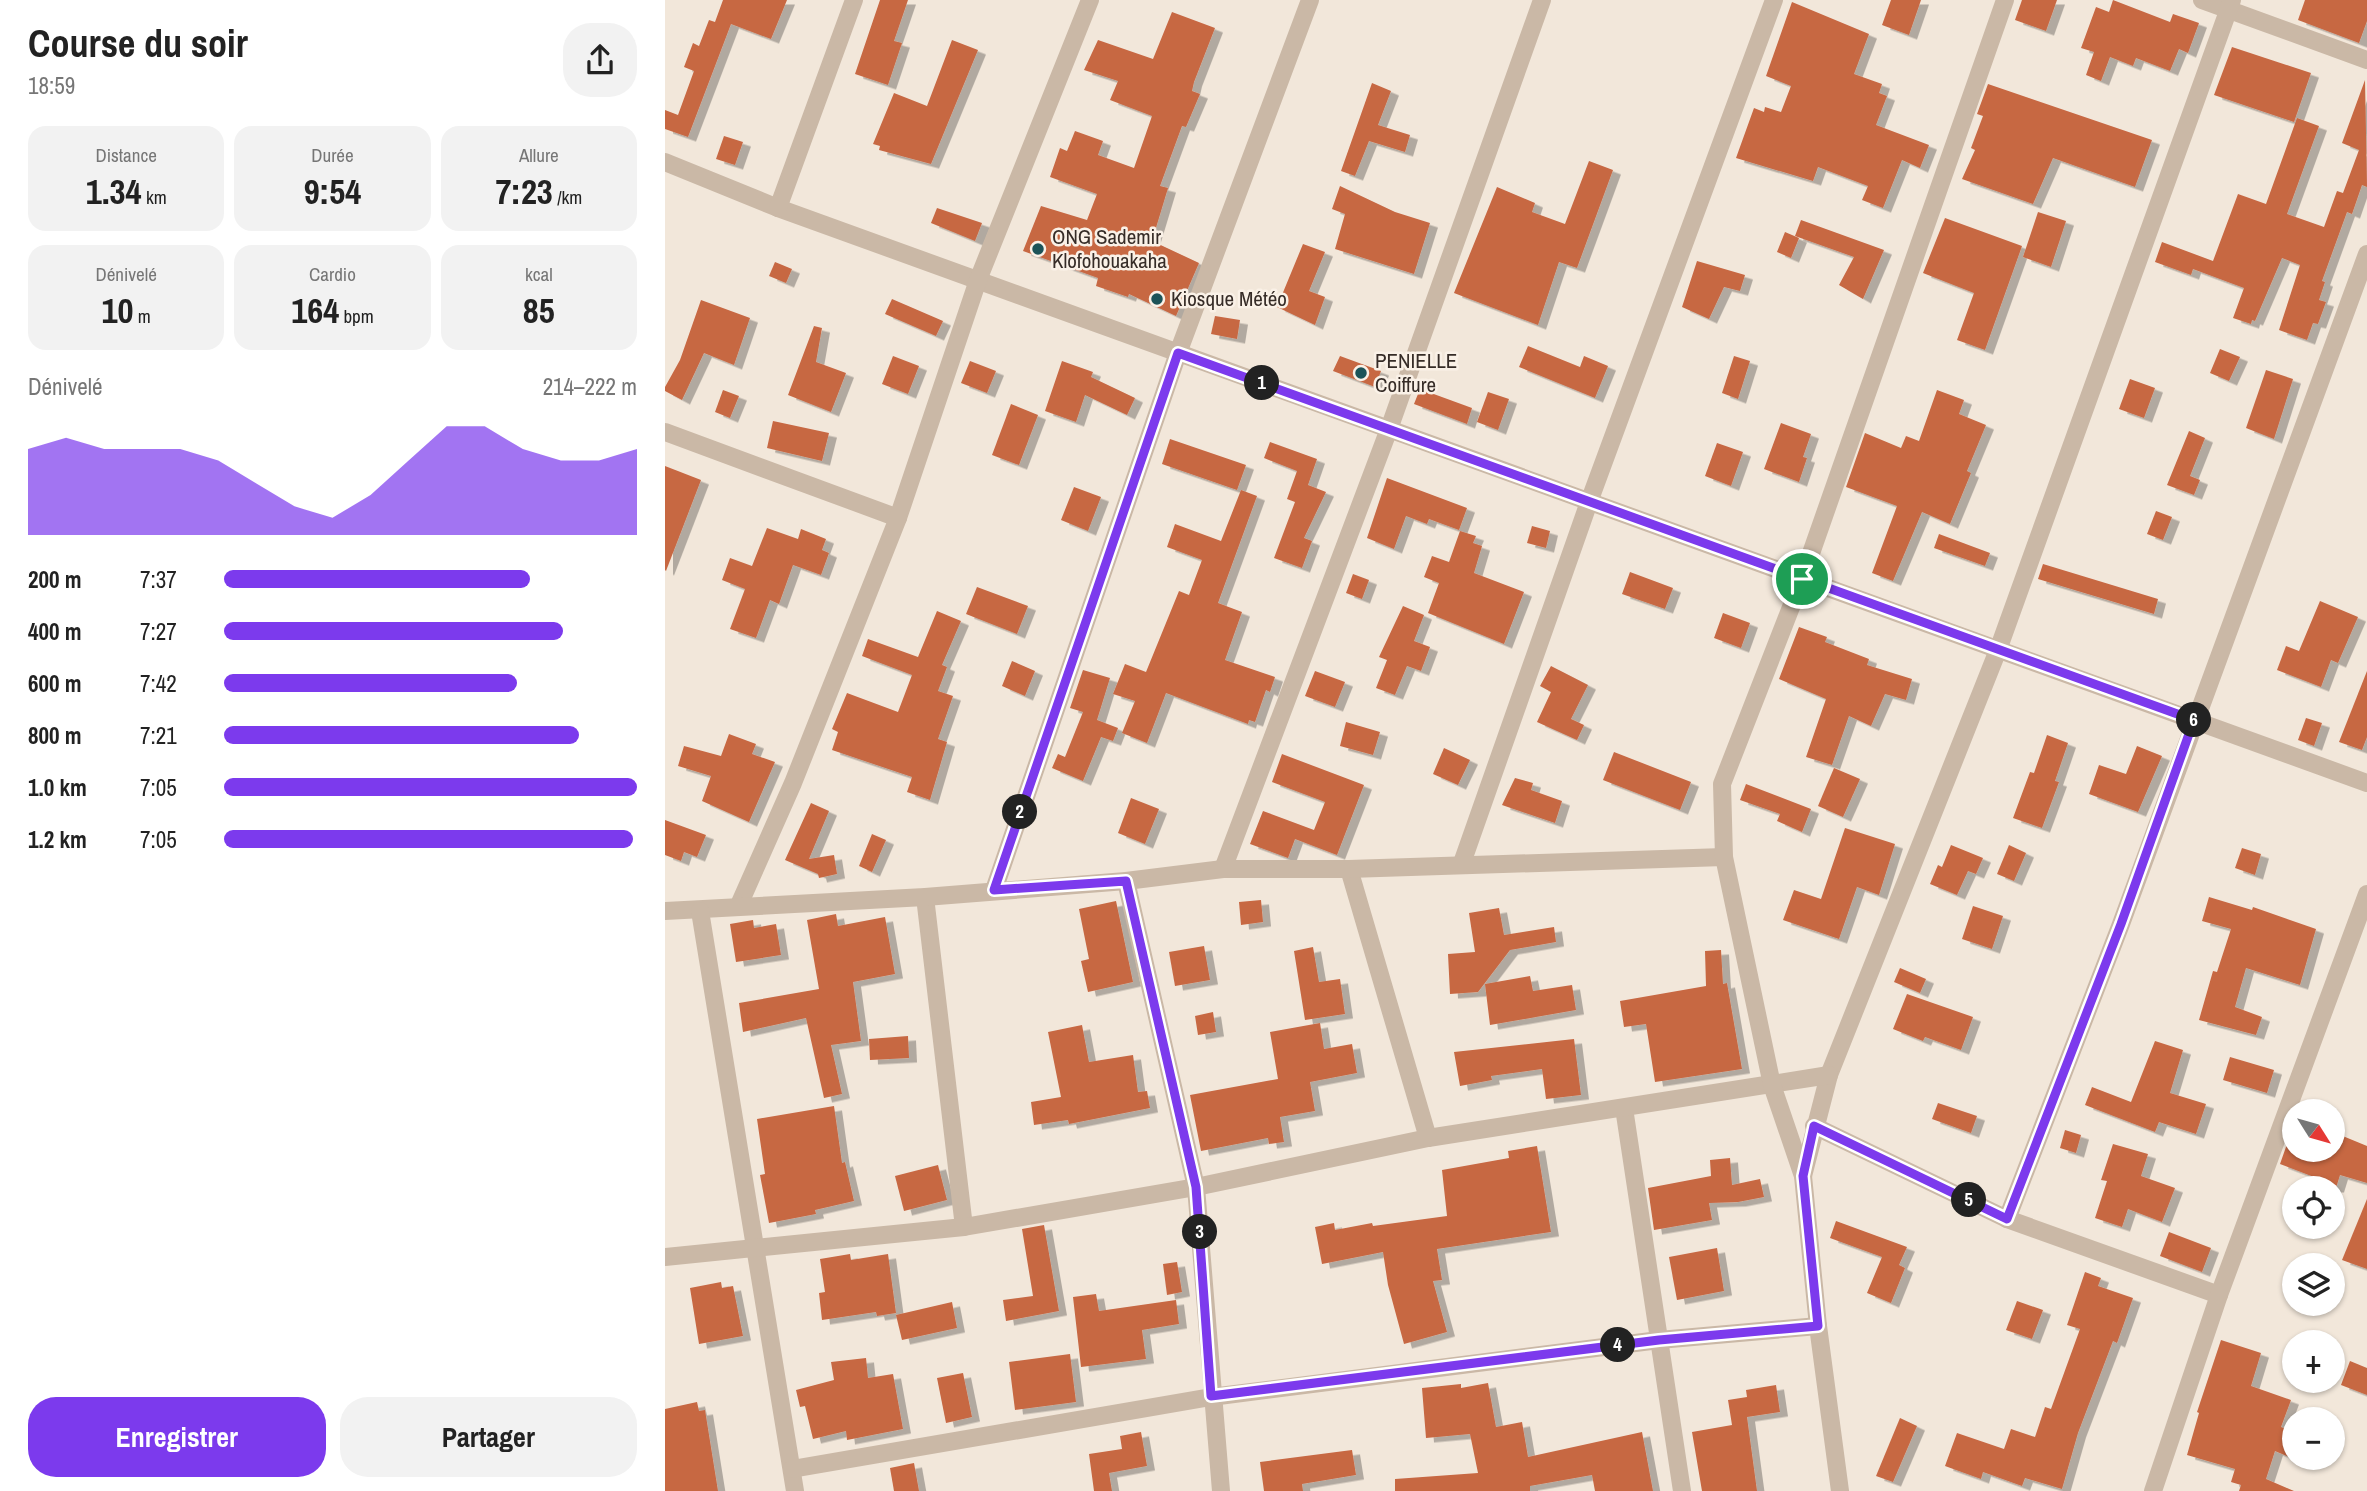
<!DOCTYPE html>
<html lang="fr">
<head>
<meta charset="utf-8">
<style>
  :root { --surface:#fff; --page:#f2f2f2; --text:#222; --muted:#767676; --accent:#7c3aed }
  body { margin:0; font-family:"Archivo Narrow",sans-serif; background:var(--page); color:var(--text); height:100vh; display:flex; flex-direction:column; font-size:26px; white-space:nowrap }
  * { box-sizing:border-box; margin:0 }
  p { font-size:23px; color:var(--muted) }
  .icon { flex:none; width:38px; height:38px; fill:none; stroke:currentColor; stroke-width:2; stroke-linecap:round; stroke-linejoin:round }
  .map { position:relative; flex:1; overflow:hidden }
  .panel { display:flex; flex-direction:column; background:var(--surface); width:665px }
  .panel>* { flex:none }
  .needle { width:46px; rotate:127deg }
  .buttons { position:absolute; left:1617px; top:1099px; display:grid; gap:14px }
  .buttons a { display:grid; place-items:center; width:63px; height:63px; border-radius:50%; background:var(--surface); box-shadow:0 2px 5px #0004; font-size:35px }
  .pin { position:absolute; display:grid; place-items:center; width:60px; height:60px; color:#fff; margin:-30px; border:4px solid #fff; border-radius:50%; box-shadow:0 2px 7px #0007 }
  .km { position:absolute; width:35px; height:35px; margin:-18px; border-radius:50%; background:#222; color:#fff; font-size:19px; line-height:35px; text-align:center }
  .round { display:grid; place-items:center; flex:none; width:74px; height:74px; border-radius:28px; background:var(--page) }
  .overview { display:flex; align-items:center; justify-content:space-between; height:119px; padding:0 28px }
  h1 { font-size:38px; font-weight:700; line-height:52px }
  .stats { display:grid; grid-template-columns:repeat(3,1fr); gap:10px; height:119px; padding:7px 28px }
  .stats div { display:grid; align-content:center; border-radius:18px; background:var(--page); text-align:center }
  .stats b { font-size:35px; font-weight:700 }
  .stats small { font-size:19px; font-weight:400 }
  .stats p { font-size:19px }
  .chart { height:196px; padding:14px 28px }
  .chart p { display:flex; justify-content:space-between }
  .chart svg { width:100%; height:126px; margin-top:7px; fill:var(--accent); opacity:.7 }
  .primary-button { display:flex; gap:14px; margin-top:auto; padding:14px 28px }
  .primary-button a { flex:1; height:80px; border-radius:28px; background:var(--accent); color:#fff; font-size:28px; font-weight:700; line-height:80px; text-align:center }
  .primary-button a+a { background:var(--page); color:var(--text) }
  ul { padding:0 28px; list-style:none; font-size:23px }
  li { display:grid; grid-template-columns:112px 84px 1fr; align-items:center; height:52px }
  li i { height:18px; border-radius:9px; background:var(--accent) }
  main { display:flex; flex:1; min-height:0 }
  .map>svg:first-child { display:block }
  .building { fill:#c76743; filter:url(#shadow) }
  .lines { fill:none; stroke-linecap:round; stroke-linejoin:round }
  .street { stroke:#cab8a6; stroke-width:18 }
  .route-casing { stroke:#fff; stroke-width:14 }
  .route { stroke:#7c3aed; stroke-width:9 }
  .poi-dot { fill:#1c5358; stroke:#faf1e7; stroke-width:2.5 }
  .labels { text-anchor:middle; stroke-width:5; stroke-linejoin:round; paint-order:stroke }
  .poi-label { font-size:21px; fill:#362c27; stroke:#faf1e7; text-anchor:start }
</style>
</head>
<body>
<main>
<section class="panel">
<div class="overview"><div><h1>Course du soir</h1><p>18:59</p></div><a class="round"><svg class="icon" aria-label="share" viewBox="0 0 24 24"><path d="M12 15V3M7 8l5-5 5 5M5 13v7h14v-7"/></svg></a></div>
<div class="stats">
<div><p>Distance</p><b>1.34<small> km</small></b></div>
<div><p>Durée</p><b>9:54</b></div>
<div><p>Allure</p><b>7:23<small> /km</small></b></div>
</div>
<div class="stats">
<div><p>Dénivelé</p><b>10<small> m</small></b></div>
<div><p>Cardio</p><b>164<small> bpm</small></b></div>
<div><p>kcal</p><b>85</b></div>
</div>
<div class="chart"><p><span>Dénivelé</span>214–222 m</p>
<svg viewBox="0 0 160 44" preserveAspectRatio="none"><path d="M0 44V14L10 10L20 14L30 14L40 14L50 18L60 26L70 34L80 38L90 30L100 18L110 6L120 6L130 14L140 18L150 18L160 14V44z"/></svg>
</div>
<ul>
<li><b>200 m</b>7:37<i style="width:74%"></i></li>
<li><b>400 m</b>7:27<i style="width:82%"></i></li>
<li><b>600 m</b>7:42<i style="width:71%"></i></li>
<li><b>800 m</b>7:21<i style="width:86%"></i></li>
<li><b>1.0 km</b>7:05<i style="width:100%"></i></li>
<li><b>1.2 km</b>7:05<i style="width:99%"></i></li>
</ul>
<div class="primary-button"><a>Enregistrer</a><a>Partager</a></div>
</section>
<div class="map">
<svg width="1702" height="1491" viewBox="0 0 1702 1491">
  <defs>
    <filter id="shadow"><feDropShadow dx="8" dy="4.5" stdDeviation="0" flood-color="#0004"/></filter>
  </defs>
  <rect width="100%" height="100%" fill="#f2e7da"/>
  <g class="building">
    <polygon points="58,0 122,0 106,39 66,24 23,137 0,129 0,110 13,115 29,71 19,67 28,43 34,46 44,20 50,22"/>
    <polygon points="215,0 243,0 229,41 237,43 223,85 190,74"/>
    <polygon points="1226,0 1256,0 1244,35 1217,25"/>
    <polygon points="1357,0 1392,0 1381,31 1350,20"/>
    <polygon points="1448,0 1505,22 1508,14 1534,23 1523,53 1514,49 1505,71 1471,58 1468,66 1445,57 1436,81 1421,75 1429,52 1416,48 1431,7 1444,12"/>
    <polygon points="1640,0 1702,0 1702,21 1694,43 1633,20"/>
    <polygon points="1127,2 1204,34 1189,74 1217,84 1214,93 1222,96 1211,125 1264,145 1255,168 1237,160 1218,208 1197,200 1203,186 1153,167 1148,181 1071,158 1089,108 1099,112 1100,107 1116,112 1126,86 1101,76"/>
    <polygon points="507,12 550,28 529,82 527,91 535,94 521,127 517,126 495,186 503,188 487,241 534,263 511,316 464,294 463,297 431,286 433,278 358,251 376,206 422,220 432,194 385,177 395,148 402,151 410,131 438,141 433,155 469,168 487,116 445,100 453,81 419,70 433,40 488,59"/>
    <polygon points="287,40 313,50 266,164 214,150 215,146 208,144 229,93 262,106"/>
    <polygon points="1567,47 1646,73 1629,122 1549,95"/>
    <polygon points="1700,80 1702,187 1697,185 1687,214 1682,212 1657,281 1660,282 1654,300 1661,302 1653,324 1648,323 1642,340 1614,330 1635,265 1617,258 1590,321 1587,320 1586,324 1568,318 1579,288 1528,269 1526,275 1490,262 1497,242 1548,261 1573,194 1601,204 1632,118 1654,126 1622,214 1659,227 1672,191 1678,193 1694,150 1677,143"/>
    <polygon points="707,83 726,91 713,125 745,135 740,152 704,141 690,176 676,171"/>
    <polygon points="1323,84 1487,140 1470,187 1388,158 1368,204 1297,179 1310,150 1306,148 1318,116 1312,114"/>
    <polygon points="59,136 78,142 70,165 51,159"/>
    <polygon points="924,161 948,170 912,268 894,262 873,325 789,293 832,187 870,203 867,212 900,224"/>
    <polygon points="675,186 730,212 765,223 749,274 670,249 680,214 667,209"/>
    <polygon points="272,208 317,223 310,241 266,223"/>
    <polygon points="1373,212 1401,221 1386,267 1358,257"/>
    <polygon points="1280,218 1357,246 1320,350 1292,340 1309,293 1258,273"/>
    <polygon points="1136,220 1219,250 1198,299 1174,285 1189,257 1130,236"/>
    <polygon points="1120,232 1134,238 1126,258 1112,252"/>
    <polygon points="638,244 660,252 644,291 660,297 650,325 612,307"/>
    <polygon points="1032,261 1080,275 1075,291 1059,287 1044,319 1017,307"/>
    <polygon points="110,262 127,269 121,283 104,276"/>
    <polygon points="227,299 278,321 271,336 220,314"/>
    <polygon points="36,300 85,318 69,365 39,353 17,400 0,391 0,387 15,360"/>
    <polygon points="550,316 575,320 572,339 546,334"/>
    <polygon points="149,326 157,328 151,362 181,373 166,412 123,395"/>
    <polygon points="863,346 915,367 919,356 943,366 930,398 854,367"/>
    <polygon points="1555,349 1575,357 1564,381 1545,373"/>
    <polygon points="228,356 254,366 243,394 217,384"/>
    <polygon points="675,356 716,371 710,387 668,371"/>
    <polygon points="1069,356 1085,361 1073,399 1057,393"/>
    <polygon points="305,361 331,371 322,393 296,383"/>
    <polygon points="397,361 428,372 426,377 470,398 462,415 420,395 411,422 380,411"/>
    <polygon points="1601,370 1628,379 1609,439 1581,428"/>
    <polygon points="1465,379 1490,388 1479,418 1454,409"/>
    <polygon points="755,389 807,408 802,424 749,404"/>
    <polygon points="58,390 74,396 65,418 50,412"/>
    <polygon points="1272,390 1299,400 1294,414 1321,425 1302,471 1306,473 1285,524 1257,512 1228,581 1207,573 1232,506 1181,487 1200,433 1236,448 1241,436 1254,441"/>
    <polygon points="823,392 844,399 833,430 812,422"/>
    <polygon points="346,404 373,415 354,465 327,455"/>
    <polygon points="108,421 164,433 157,461 102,448"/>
    <polygon points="1116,423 1146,434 1138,457 1142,458 1134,482 1099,469"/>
    <polygon points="1524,431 1540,438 1525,476 1535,480 1529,495 1502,485"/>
    <polygon points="505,439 581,465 572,490 497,464"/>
    <polygon points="605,442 652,459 643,485 661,492 639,538 647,541 637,568 609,558 630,502 622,499 632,471 599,458"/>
    <polygon points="1052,443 1078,452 1066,486 1040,476"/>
    <polygon points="0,466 36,480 1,571 0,570"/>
    <polygon points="722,478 802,508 794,530 764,519 762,524 741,516 729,549 702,538"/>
    <polygon points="409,487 436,497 423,531 396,520"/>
    <polygon points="576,490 592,496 553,603 577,612 560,660 610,677 605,692 601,690 590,722 584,720 583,724 501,693 482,743 457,733 470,701 448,694 460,664 481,672 514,591 524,595 537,560 502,547 510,524 556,541"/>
    <polygon points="1491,511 1507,517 1498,540 1482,534"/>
    <polygon points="867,526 885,531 881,548 862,543"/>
    <polygon points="102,528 133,539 136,529 161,539 157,550 164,553 156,575 128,565 114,604 105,600 91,638 65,629 80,589 57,580 65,558 87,566"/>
    <polygon points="795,531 811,536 808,543 817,546 809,573 859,592 839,644 763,613 774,583 759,577 767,556 784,562"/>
    <polygon points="1274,534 1325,553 1320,566 1269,548"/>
    <polygon points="1378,564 1493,599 1489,614 1373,579"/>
    <polygon points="965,572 1008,588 1000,609 957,594"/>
    <polygon points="688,574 704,580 697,599 681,593"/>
    <polygon points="312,587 363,606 352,634 301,614"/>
    <polygon points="1655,601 1693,617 1673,663 1666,660 1656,687 1612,670 1621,646 1634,651"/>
    <polygon points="738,606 759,615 749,641 765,647 756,671 742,666 730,695 711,688 722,660 714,657"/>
    <polygon points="272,611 296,621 277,665 282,667 273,691 288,696 273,739 282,742 265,800 242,792 247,777 167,750 173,732 167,729 182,693 233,712 247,675 197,656 203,639 253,657"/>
    <polygon points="1058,613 1085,623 1076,648 1049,638"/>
    <polygon points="1134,627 1162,637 1160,642 1204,659 1202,665 1247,679 1241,700 1220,694 1206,726 1184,716 1167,765 1141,757 1161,699 1114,679"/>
    <polygon points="347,661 370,671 360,696 337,686"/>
    <polygon points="886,666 923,685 906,719 919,725 912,740 872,722 886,692 875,686"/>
    <polygon points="418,670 445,678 432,720 453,728 448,741 436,737 418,781 387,768 393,754 400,757 418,712 405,708"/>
    <polygon points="650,671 680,682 670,707 640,696"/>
    <polygon points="1702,671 1702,737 1697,750 1674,742"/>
    <polygon points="1641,718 1657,723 1649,746 1633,740"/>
    <polygon points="681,722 715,732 708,755 675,746"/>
    <polygon points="64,734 91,744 87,754 110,762 84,822 37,801 46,776 13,766 19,746 56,756"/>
    <polygon points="1382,735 1403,743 1390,781 1394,782 1377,828 1348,818 1365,772 1369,773"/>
    <polygon points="1472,746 1497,756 1473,812 1424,794 1434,765 1461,774"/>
    <polygon points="779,748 805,760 793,785 768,774"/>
    <polygon points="949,752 1026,782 1015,810 938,780"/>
    <polygon points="617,754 699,785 672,855 630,839 623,858 585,844 598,811 649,830 660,802 607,782"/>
    <polygon points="1169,768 1195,779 1178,817 1153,806"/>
    <polygon points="850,778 868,783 866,790 897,801 890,823 837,805"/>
    <polygon points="1081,784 1146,809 1137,832 1112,821 1115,814 1075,800"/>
    <polygon points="466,798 494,809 480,844 453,833"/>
    <polygon points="146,803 164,811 144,859 169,855 172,874 154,878 153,874 120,860"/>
    <polygon points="0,820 41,835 32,857 19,852 16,861 0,855"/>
    <polygon points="1180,828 1230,844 1214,895 1192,887 1174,939 1118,920 1129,890 1156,899"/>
    <polygon points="207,834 221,840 207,872 194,866"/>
    <polygon points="1286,845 1318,858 1311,874 1303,871 1292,895 1265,884 1273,865 1277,867"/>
    <polygon points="1344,845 1361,853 1349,881 1332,874"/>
    <polygon points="1577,848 1596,854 1590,875 1570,868"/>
    <polygon points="1544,897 1587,910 1588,907 1651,929 1635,985 1581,968 1570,1007 1597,1017 1591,1035 1534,1020 1548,971 1552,972 1566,929 1537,921"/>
    <polygon points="596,900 598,922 576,925 574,902"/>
    <polygon points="451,901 468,982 423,992 416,961 424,959 414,909"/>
    <polygon points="1308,906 1338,916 1327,949 1297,939"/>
    <polygon points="834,908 839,935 889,927 891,942 845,950 813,992 785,994 783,954 810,952 804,913"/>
    <polygon points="171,914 173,926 220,917 230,974 188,982 196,1041 166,1045 177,1094 159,1098 141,1018 78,1032 74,1003 154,989 142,920"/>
    <polygon points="88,920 89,928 111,924 116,955 71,962 65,924"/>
    <polygon points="539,946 545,980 510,986 504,952"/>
    <polygon points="648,947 654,982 675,979 680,1014 640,1020 629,951"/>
    <polygon points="1056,950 1058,984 1062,983 1077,1069 990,1082 981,1024 959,1027 955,1001 1041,986 1040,951"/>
    <polygon points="1235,968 1261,979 1255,993 1229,982"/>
    <polygon points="865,976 868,991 907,985 911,1010 825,1025 820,984"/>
    <polygon points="1242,994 1308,1017 1296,1050 1260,1037 1258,1041 1228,1029"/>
    <polygon points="548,1012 551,1032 533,1035 530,1016"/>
    <polygon points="655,1023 659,1049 687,1044 692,1073 645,1082 650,1111 615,1117 619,1142 604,1144 603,1138 536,1151 525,1095 613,1079 605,1032"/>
    <polygon points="417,1025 424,1062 468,1055 473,1092 482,1091 485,1108 404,1124 403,1120 369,1125 366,1102 396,1097 383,1032"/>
    <polygon points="243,1036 244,1058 205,1060 204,1039"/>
    <polygon points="909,1039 916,1095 881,1099 877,1069 826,1076 827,1080 795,1086 789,1052"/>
    <polygon points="1490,1041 1518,1050 1505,1093 1541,1104 1531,1134 1494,1122 1490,1132 1420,1105 1427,1087 1466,1102"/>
    <polygon points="1565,1057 1609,1070 1602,1093 1558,1080"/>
    <polygon points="1273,1103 1312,1116 1306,1133 1267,1119"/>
    <polygon points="169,1106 177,1163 180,1162 189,1201 150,1210 151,1214 104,1223 95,1175 100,1174 92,1119"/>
    <polygon points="1629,1124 1629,1150 1668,1150 1668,1132 1702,1146 1702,1183 1675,1175 1671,1188 1645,1188 1649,1177 1615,1164"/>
    <polygon points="1400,1130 1416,1135 1411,1153 1395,1148"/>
    <polygon points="1448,1144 1483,1154 1476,1176 1510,1188 1497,1222 1463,1209 1457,1227 1430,1218 1442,1181 1436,1180"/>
    <polygon points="872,1146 886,1232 772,1249 777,1280 768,1281 782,1332 739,1344 723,1285 718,1252 657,1264 650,1227 669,1223 670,1230 707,1223 708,1226 782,1216 777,1170 844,1158 843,1151"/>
    <polygon points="1065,1158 1067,1185 1095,1179 1099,1197 1073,1202 1044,1203 1047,1220 989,1230 983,1188 1046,1176 1045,1160"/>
    <polygon points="273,1165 282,1200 239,1211 230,1176"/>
    <polygon points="1702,1199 1702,1269 1677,1260"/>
    <polygon points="1171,1221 1242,1247 1234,1265 1240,1268 1226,1303 1202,1293 1217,1257 1165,1238"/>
    <polygon points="379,1225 394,1311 341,1321 338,1300 368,1296 357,1229"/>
    <polygon points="1504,1232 1546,1248 1537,1272 1495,1256"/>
    <polygon points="1052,1248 1059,1291 1012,1300 1004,1257"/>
    <polygon points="185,1254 186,1260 223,1254 231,1313 212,1316 211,1312 157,1320 154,1293 160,1292 155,1259"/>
    <polygon points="512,1262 517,1292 502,1295 498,1264"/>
    <polygon points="1420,1272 1436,1278 1433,1286 1468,1298 1452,1343 1448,1341 1413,1433 1397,1489 1360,1478 1357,1486 1318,1472 1316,1479 1280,1466 1292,1433 1339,1449 1346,1429 1370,1437 1380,1407 1386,1409 1415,1329 1402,1325"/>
    <polygon points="56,1282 57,1288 68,1286 78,1336 34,1344 25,1288"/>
    <polygon points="431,1294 434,1311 511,1300 514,1324 477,1330 481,1359 416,1367 408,1297"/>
    <polygon points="1352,1301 1378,1310 1367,1339 1341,1330"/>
    <polygon points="287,1302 292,1328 237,1340 231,1315"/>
    <polygon points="1556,1340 1596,1353 1586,1386 1626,1400 1616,1427 1629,1432 1629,1459 1610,1451 1601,1479 1629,1491 1574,1491 1576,1485 1566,1482 1570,1469 1522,1455 1534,1413 1532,1412"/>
    <polygon points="405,1354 411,1402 350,1410 344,1362"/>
    <polygon points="201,1358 203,1378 228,1374 238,1429 182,1440 181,1431 148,1439 140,1406 135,1407 131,1390 169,1380 166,1362"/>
    <polygon points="1685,1361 1702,1368 1702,1395 1676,1385"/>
    <polygon points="298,1373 307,1417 281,1423 272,1378"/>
    <polygon points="823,1383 831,1427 857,1422 863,1457 977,1432 988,1491 930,1491 927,1475 865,1486 865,1491 730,1491 730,1479 813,1473 805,1434 761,1438 757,1388 796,1384 796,1388"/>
    <polygon points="1111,1385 1115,1412 1082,1417 1092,1491 1037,1491 1027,1432 1067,1425 1063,1400 1082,1397 1081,1390"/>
    <polygon points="32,1402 34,1411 40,1410 53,1491 0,1491 0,1409"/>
    <polygon points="1235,1418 1252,1426 1228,1482 1211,1476"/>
    <polygon points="476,1432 482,1466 444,1473 447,1491 429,1491 424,1454 457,1449 455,1436"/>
    <polygon points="687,1450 691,1475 637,1484 638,1491 599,1491 595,1462"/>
    <polygon points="249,1463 254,1491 229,1491 225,1468"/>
  </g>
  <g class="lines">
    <g class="street">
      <polyline points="1537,0 1702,60"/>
      <polyline points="0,162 113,208 1702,783"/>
      <polyline points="113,208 189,0"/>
      <polyline points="0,432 233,518"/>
      <polyline points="797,863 924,502 1109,0"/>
      <polyline points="558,869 724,429 877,0"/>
      <polyline points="684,869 763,1138"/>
      <polyline points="461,881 531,1187 556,1491"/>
      <polyline points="329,890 513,353 645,0"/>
      <polyline points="260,897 299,1227"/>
      <polyline points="74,905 128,783 233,518 313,280 425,0"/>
      <polyline points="0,911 260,897 461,881 558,869 684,869 1059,857"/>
      <polyline points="35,911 130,1491"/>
      <polyline points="959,1108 1017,1491"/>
      <polyline points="1149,1126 1342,1219 1554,1295"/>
      <polyline points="1138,1176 1164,1075 1333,650 1567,0"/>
      <polyline points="1342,1219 1456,924 1702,254"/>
      <polyline points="0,1257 299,1227 531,1187 763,1138 1164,1075"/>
      <polyline points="127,1469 546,1397 994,1340 1153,1326"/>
      <polyline points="1175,1491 1153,1326 1138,1176 1107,1085 1059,857 1057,784 1137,579 1340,0"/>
      <polyline points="1488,1491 1554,1295 1702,894"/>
    </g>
  </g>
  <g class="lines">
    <g class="route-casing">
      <polygon id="route" points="513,353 1529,720 1456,924 1342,1219 1149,1126 1138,1176 1153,1326 994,1340 546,1396 531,1187 461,881 329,890"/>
    </g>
    <use href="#route" class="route"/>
  </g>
  <g class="poi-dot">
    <circle cx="373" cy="249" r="7"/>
    <circle cx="492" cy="299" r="7"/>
    <circle cx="696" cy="373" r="7"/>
  </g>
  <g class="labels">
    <g class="poi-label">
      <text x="387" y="244">ONG Sademir<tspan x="387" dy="24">Klofohouakaha</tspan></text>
      <text x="506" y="306">Kiosque Météo</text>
      <text x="710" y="368">PENIELLE<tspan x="710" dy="24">Coiffure</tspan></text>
    </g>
  </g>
</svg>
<div class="buttons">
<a><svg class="needle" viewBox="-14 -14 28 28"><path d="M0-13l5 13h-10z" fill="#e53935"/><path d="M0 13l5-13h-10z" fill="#767676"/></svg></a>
<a><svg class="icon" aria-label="locate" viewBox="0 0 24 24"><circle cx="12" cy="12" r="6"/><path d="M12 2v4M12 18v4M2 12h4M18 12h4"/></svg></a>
<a><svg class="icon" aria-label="layers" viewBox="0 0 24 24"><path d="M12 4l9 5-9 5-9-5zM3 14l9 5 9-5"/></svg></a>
<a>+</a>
<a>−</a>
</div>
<div class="pin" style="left:1137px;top:579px;background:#1e9e55"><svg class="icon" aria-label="arrive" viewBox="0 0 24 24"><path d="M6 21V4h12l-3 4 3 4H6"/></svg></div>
<b class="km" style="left:597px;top:383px">1</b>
<b class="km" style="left:355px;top:812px">2</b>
<b class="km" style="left:535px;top:1232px">3</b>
<b class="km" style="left:953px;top:1345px">4</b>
<b class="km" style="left:1304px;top:1200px">5</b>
<b class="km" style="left:1529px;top:720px">6</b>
</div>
</main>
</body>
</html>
